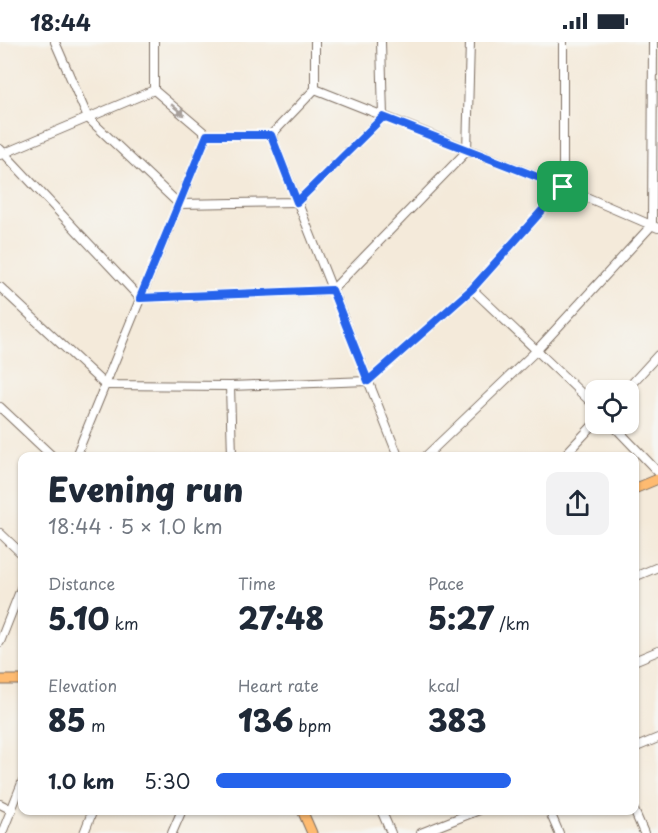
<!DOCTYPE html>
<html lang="en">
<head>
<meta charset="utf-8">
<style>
  :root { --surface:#fff; --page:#f2f2f3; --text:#1f2937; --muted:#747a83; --accent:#2563eb }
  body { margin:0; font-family:"Playpen Sans",sans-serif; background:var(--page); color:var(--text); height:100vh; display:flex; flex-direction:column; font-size:22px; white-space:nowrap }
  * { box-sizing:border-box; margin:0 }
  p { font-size:20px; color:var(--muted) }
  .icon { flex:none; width:33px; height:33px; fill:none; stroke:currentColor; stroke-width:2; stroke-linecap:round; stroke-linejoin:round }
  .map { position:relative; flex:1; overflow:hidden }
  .details { position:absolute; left:18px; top:410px; width:621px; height:363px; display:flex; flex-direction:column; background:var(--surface); border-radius:12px; box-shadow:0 2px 4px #0004 }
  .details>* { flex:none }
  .buttons { position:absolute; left:585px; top:338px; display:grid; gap:12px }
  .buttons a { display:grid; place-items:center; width:54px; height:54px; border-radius:12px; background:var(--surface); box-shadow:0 2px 4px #0004; font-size:30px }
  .pin { position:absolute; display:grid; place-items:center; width:51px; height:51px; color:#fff; margin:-26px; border-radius:12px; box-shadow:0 3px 9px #0006 }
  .round { display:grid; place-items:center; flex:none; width:63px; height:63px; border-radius:12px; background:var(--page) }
  .headline { display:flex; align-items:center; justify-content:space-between; height:102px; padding:0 30px }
  h1 { font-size:33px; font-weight:800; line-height:45px }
  .stats { display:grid; grid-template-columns:repeat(3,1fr); gap:9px; height:102px; padding:6px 30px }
  .stats div { display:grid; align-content:center }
  .stats b { font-size:30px; font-weight:800 }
  .stats small { font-size:16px; font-weight:400 }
  .stats p { font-size:16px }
  ul { padding:0 30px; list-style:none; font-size:20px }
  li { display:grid; grid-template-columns:96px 72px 1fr; align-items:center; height:45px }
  li i { height:15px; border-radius:8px; background:var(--accent) }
  .status { display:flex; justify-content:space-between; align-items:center; height:42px; padding:0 30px; background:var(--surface); direction:ltr }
  .status svg { height:16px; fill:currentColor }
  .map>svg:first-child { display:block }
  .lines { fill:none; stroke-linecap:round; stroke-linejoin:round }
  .minor-casing { stroke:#7c6d60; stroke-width:10 }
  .major-casing { stroke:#7c6d60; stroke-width:11 }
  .minor { stroke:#fff; stroke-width:8 }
  .major { stroke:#febb71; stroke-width:9 }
  .oneway { fill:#a79f9a }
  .route-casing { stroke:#fff; stroke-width:12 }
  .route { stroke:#2563eb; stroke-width:8 }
</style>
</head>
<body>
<div class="status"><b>18:44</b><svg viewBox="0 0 49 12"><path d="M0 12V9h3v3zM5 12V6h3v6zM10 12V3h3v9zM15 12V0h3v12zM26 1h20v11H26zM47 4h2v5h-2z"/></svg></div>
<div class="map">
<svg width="658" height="791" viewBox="0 0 658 791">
  <rect width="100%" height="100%" fill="#f6f6f2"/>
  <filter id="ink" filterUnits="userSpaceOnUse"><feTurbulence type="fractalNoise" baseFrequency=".0167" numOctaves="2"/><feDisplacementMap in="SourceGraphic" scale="12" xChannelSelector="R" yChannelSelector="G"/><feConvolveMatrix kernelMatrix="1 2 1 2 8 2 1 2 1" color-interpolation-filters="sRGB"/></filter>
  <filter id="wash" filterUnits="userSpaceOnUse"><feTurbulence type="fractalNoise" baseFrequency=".008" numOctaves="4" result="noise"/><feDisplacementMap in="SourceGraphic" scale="24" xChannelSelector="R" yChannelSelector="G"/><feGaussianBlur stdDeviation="1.35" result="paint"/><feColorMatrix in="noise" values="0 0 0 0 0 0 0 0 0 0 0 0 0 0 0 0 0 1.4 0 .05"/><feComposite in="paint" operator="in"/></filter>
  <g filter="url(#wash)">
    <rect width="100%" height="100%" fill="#f4eada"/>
  </g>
  <g filter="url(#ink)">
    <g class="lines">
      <g class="minor-casing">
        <g id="minor">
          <polyline points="55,0 88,76 179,162 297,160 383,75 381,0"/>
          <polyline points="154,0 154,48 207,93 271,93 315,47 315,0"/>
          <polyline points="315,47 563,145 658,186"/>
          <polyline points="271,93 398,414"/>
          <polyline points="0,107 140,256 332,248 467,109 470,0"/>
          <polyline points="0,113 154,48"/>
          <polyline points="0,245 105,343 230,344 368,339 472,247 563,145 563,0"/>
          <polyline points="472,247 596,365"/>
          <polyline points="230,344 232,414"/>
          <polyline points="626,348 658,313"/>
          <polyline points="0,365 52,414"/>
          <polyline points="611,381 658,430"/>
          <polyline points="76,414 207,93"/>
          <polyline points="426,414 536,309 652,183 653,0"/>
          <polyline points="564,414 596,380"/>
          <polyline points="0,491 22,512"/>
          <polyline points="634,535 658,525"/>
          <polyline points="0,600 22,544"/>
          <polyline points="634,619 658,609"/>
          <polyline points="634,706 658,696"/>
          <polyline points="0,762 12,768"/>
          <polyline points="381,768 391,791"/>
          <polyline points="549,768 559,791"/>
          <polyline points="634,768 644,791"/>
          <polyline points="2,791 22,741"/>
          <polyline points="84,791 93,768"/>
          <polyline points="172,791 182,768"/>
          <polyline points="421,791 479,768"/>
        </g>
      </g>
      <g class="major-casing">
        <g id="major">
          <polyline points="634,447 658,437"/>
          <polyline points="0,638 22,638"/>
          <polyline points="302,768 312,791"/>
        </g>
      </g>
      <use href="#minor" class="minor"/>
      <use href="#major" class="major"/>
    </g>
    <defs><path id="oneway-solid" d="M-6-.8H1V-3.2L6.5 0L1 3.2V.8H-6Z" transform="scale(1.5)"/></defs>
    <use class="oneway" href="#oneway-solid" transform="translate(178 68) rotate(40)"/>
  </g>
  <g class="lines" filter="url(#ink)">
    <g class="route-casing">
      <polygon id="route" points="383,75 563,145 472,247 368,339 332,248 140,256 207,93 271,93 297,160"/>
    </g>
    <use href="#route" class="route"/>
  </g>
</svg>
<div class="buttons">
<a><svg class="icon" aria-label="locate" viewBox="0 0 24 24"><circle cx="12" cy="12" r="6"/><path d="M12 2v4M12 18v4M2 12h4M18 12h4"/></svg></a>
</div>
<div class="pin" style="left:563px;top:145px;background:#1e9e55"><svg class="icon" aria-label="arrive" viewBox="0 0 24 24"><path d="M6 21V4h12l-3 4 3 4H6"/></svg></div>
<section class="details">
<div class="headline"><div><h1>Evening run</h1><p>18:44 · 5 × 1.0 km</p></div><a class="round"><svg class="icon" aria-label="share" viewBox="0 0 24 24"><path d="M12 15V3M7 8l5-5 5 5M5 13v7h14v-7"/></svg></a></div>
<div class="stats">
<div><p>Distance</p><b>5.10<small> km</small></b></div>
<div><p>Time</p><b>27:48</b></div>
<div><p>Pace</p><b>5:27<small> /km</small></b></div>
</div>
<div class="stats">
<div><p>Elevation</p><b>85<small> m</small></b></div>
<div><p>Heart rate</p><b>136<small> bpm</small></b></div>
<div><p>kcal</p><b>383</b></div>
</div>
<ul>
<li><b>1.0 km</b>5:30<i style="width:75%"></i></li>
</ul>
</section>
</div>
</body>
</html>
